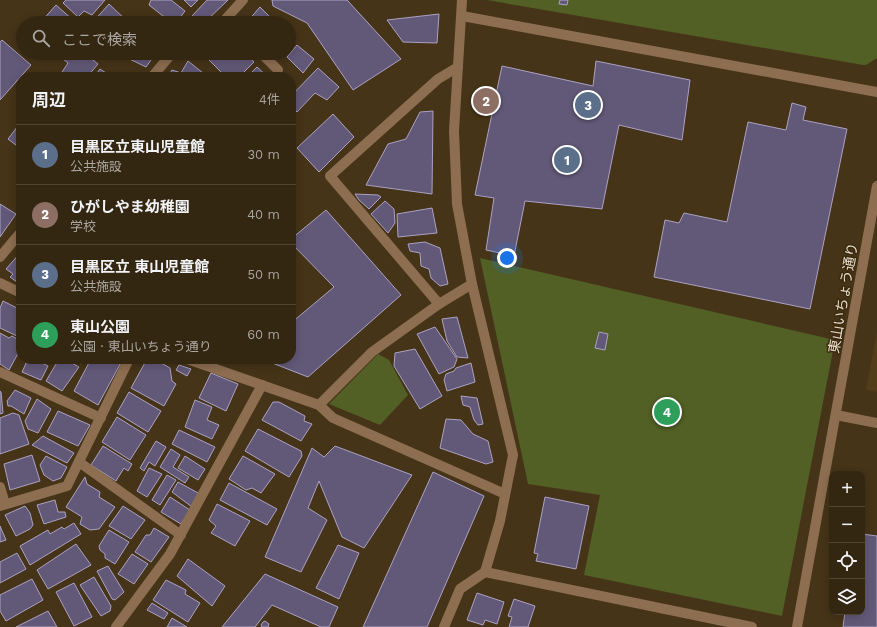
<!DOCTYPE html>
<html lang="ja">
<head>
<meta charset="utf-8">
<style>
  body { margin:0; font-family:"Work Sans","Noto Sans JP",sans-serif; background:#3c2f1b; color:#f1f3f6 }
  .controls { position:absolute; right:12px; bottom:12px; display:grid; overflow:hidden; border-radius:8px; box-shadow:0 2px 10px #0003 }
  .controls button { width:36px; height:36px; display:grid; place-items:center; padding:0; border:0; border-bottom:1px solid #4e4432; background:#342712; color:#f1f3f6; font:20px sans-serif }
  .you { position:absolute; left:507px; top:258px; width:14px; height:14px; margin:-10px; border:3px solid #fff; border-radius:50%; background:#1a73e8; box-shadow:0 0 0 6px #1a73e833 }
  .badge { display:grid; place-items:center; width:26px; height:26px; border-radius:50%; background:#d6ab8b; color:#fff; font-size:13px; font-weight:700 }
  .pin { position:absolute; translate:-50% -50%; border:2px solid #fff; box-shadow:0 1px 4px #0006 }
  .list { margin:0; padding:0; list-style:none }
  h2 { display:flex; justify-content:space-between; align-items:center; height:52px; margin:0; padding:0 16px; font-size:17px }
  h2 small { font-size:13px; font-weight:400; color:#a9a59f }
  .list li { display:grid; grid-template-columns:26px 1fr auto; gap:12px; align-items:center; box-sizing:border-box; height:60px; padding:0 16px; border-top:1px solid #4e4432 }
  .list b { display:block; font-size:15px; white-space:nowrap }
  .list p { margin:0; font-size:13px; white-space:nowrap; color:#a9a59f }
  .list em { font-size:13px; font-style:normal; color:#a9a59f }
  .icon { flex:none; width:22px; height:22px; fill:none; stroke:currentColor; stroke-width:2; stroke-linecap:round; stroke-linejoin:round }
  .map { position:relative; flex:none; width:877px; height:627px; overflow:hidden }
  .search { position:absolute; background:#342712; box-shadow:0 2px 10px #0003; left:16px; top:16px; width:280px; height:44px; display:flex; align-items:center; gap:10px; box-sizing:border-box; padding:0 14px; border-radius:22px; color:#a9a59f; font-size:15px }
  .panel { position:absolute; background:#342712; box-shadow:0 2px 10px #0003; left:16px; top:72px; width:280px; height:292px; border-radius:16px }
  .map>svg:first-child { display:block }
  .built { fill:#523c19 }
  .green { fill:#525f25 }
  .building { fill:#625978; stroke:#aba2c3 }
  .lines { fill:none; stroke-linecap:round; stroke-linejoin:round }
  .minor { stroke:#8d6e50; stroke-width:10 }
  .labels { text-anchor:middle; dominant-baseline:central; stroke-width:3; stroke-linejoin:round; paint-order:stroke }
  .street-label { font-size:14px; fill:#eadfcf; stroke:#3b2a0d }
</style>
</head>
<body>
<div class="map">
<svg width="877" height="627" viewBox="0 0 877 627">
  <rect width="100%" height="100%" fill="#463418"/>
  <polygon class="built" points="877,331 877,392 866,390"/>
  <g class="green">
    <polygon points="487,0 877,0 877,58 866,65 863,65"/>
    <polygon points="480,258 835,340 782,616 584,575 600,495 528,484"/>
    <polygon points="378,354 389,360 408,395 380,425 329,404"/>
  </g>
  <g class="building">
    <polygon points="66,0 105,0 92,15 84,11 78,17 63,3"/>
    <polygon points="151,0 171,0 185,11 176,23 172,23 149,5"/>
    <polygon points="184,0 198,0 191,7"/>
    <polygon points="207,0 228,0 204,23 201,23 192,16"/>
    <polygon points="272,0 347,0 401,59 353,90 307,23 273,6"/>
    <polygon points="560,0 568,0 567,5 559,4"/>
    <polygon points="109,4 129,23 92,23"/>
    <polygon points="56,5 73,20 70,23 40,23"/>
    <polygon points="260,7 271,18 268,23 248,23 247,22"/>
    <polygon points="439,14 437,43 403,42 387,20"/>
    <polygon points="289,34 294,39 289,44"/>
    <polygon points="2,40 31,65 0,100 0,42"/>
    <polygon points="297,45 314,59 303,73 287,57"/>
    <polygon points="58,53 84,53 98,64 87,77 63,77 60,75 68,63 57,54"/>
    <polygon points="117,53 156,53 146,67"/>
    <polygon points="211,53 244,53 254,62 239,77 226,77 206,57"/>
    <polygon points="188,61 208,77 168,77 172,70 181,73"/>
    <polygon points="596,61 690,80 682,140 619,125 602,209 525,201 514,256 486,250 494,198 475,195 502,66 593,86"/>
    <polygon points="257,67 268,77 247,77"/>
    <polygon points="318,68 339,87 327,100 315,93 297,112 291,105 291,96"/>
    <polygon points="100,69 112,77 94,77"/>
    <polygon points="479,88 491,93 487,109 475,104"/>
    <polygon points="792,103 806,107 803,120 847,129 810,309 654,277 665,220 679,223 684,213 727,222 748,122 786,130"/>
    <polygon points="433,111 432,194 366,185 388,144 406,139 420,112"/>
    <polygon points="333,114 354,137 319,172 297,148"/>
    <polygon points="21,122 21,149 8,139"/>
    <polygon points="355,194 378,195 381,197 369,209 359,200"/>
    <polygon points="385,201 394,209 395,223 388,233 371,214"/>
    <polygon points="0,204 16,214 0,237"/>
    <polygon points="432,208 437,233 398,237 397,214"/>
    <polygon points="326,210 401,295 308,377 262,359 291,359 291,323 334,287 291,243 291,239"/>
    <polygon points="425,242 440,248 448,284 440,286 431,278 429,269 421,266 420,253 410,251 408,244"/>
    <polygon points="21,252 21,285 10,277 13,274 6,269"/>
    <polygon points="3,301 21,310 21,338 0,328 0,308"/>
    <polygon points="457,317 468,358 457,357 447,341 442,319"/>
    <polygon points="435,327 457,359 454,367 439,374 417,334"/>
    <polygon points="599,332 608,334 605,350 595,348"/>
    <polygon points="0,333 9,338 12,336 21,341 21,348 9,370 0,364"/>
    <polygon points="415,349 442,396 420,409 394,366 395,353"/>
    <polygon points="28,359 34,359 48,366 41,380 22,372"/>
    <polygon points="59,359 65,359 79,367 62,391 46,381"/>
    <polygon points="72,359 84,359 81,364"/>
    <polygon points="91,359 123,359 98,405 74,391"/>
    <polygon points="147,359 154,359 170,368 172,381 176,384 164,406 131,388"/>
    <polygon points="471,363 475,382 447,391 444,380 446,374 454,371 456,368"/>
    <polygon points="179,365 191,369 187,376 176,370"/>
    <polygon points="211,373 238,384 226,411 199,398"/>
    <polygon points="15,390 31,398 24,414 11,406 8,406 7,401"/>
    <polygon points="0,391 1,392 3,413 0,414"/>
    <polygon points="129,392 161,411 148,432 117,413"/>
    <polygon points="461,396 477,398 483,424 478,425 474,420 470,407 463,405"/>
    <polygon points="37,399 51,409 38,433 28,429 25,421"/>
    <polygon points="195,400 212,407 207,420 219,425 212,439 185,427"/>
    <polygon points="273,402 279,402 305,416 304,421 312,424 301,441 262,420"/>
    <polygon points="58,411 90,425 78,446 47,432"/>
    <polygon points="13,413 19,415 29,444 0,454 0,418"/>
    <polygon points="117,417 146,435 130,460 102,442"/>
    <polygon points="446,419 461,420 473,434 488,441 493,462 486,464 440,448"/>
    <polygon points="258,429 301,451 302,456 289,477 245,451"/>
    <polygon points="179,430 215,447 207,462 172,444"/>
    <polygon points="43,436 74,453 67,463 32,445"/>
    <polygon points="156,441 166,447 155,466 149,462 144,471 140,468"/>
    <polygon points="103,446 132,464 128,471 124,468 116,481 91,465"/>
    <polygon points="335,446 412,475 364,548 342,537 319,481 308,508 327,520 301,572 265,557 312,448 324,457"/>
    <polygon points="171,449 180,455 173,467 189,477 185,483 160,467"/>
    <polygon points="32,455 40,481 10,490 4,464"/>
    <polygon points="46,456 67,467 61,478 53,481 44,475 40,465"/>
    <polygon points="185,456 205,469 198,480 178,468"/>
    <polygon points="243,456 275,474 261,493 252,488 246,490 229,479"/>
    <polygon points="149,468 162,474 147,497 137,491"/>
    <polygon points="433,472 484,496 427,627 363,627"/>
    <polygon points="167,475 176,480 160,505 152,500"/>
    <polygon points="85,477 87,484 100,492 99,497 115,507 99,529 90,530 80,524 82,517 66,507"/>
    <polygon points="178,482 200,494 192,507 172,492"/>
    <polygon points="229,483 277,509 267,525 220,500"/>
    <polygon points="170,497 190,510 181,524 161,512"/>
    <polygon points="545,497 589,506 576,569 536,561 538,554 534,553"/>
    <polygon points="55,500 58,512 65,512 66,517 44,524 37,505"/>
    <polygon points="217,504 250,521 235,546 211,533 216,526 209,520"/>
    <polygon points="25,506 30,513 33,525 30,529 16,536 5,515"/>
    <polygon points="123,506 145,520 131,539 109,526"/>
    <polygon points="74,523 81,534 30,565 20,546 48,530 50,534 62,527 64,529"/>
    <polygon points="0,526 6,540 0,542"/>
    <polygon points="154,528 169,537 151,562 135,552 146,535 150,535"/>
    <polygon points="109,530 129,542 115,564 105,558 105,554 100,550 99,546"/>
    <polygon points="862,534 877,536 877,627 843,627 845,612 862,612"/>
    <polygon points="76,544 91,565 48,589 37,570"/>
    <polygon points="338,545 359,553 339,599 316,588"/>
    <polygon points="17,553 26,569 0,583 0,562"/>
    <polygon points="132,554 148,564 134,584 118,574"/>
    <polygon points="188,559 225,586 212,606 177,576"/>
    <polygon points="108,566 124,592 115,600 112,599 97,571"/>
    <polygon points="265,574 338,607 329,627 321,627 272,605 255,627 222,627"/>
    <polygon points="94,577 111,606 110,611 101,616 80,585"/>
    <polygon points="32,579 43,600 6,621 0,611 0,595"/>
    <polygon points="166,580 186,590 185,594 200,603 188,622 153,600"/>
    <polygon points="74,583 92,617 74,626 56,592"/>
    <polygon points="477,593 504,602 497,624 485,620 483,625 467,620"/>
    <polygon points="514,599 535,606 528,627 509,627 512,617 508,616"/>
    <polygon points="152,603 168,613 164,619 147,610"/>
    <polygon points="48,611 57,627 16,627"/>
    <polygon points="172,618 187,627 167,627"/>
    <polygon points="265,621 269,624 268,627 262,627 261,625 263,622"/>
  </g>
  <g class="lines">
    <g class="minor">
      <polyline points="462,16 877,92"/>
      <polyline points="222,23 243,0"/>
      <polyline points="261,53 278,70"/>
      <polyline points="152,77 172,53"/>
      <polyline points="0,257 21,232"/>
      <polyline points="0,283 21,293"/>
      <polyline points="439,304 330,176 438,79 458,67"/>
      <polyline points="187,359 319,405 333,418 505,494"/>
      <polyline points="0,372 101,418"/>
      <polyline points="319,405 372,352 439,304 472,284"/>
      <polyline points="836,415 877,423"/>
      <polyline points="79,462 181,535"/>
      <polyline points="0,487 5,504"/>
      <polyline points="0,506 67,486 129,359"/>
      <polyline points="485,572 752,627"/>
      <polyline points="116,627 170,554 262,385"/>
      <polyline points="444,627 460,589 485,572 500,521 513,455 472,284 457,204 454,131 462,0"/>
      <polyline points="797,627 877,186"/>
    </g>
  </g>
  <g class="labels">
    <g class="street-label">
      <text transform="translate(843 298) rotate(-80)">東山いちょう通り</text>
    </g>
  </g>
</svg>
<div class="controls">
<button>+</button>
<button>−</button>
<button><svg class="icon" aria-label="locate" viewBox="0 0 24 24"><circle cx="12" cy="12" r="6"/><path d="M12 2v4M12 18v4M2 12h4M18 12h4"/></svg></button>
<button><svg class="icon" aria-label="layers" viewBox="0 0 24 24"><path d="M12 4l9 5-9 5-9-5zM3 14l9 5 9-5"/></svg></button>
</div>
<div class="you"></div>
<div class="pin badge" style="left:567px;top:160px;background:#5c6f8a">1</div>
<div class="pin badge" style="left:486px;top:101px;background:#8d6e63">2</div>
<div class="pin badge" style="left:588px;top:105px;background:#5c6f8a">3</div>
<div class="pin badge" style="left:667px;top:412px;background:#2e9e5b">4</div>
<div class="search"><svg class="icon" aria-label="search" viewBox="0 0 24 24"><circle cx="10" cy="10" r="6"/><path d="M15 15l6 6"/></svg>ここで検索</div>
<section class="panel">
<h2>周辺<small>4件</small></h2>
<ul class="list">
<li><span class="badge" style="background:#5c6f8a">1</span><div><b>目黒区立東山児童館</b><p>公共施設</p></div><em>30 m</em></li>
<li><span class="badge" style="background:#8d6e63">2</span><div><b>ひがしやま幼稚園</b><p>学校</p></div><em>40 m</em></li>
<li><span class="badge" style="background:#5c6f8a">3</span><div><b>目黒区立 東山児童館</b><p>公共施設</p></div><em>50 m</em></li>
<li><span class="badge" style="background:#2e9e5b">4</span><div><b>東山公園</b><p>公園 · 東山いちょう通り</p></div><em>60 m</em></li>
</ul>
</section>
</div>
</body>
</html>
